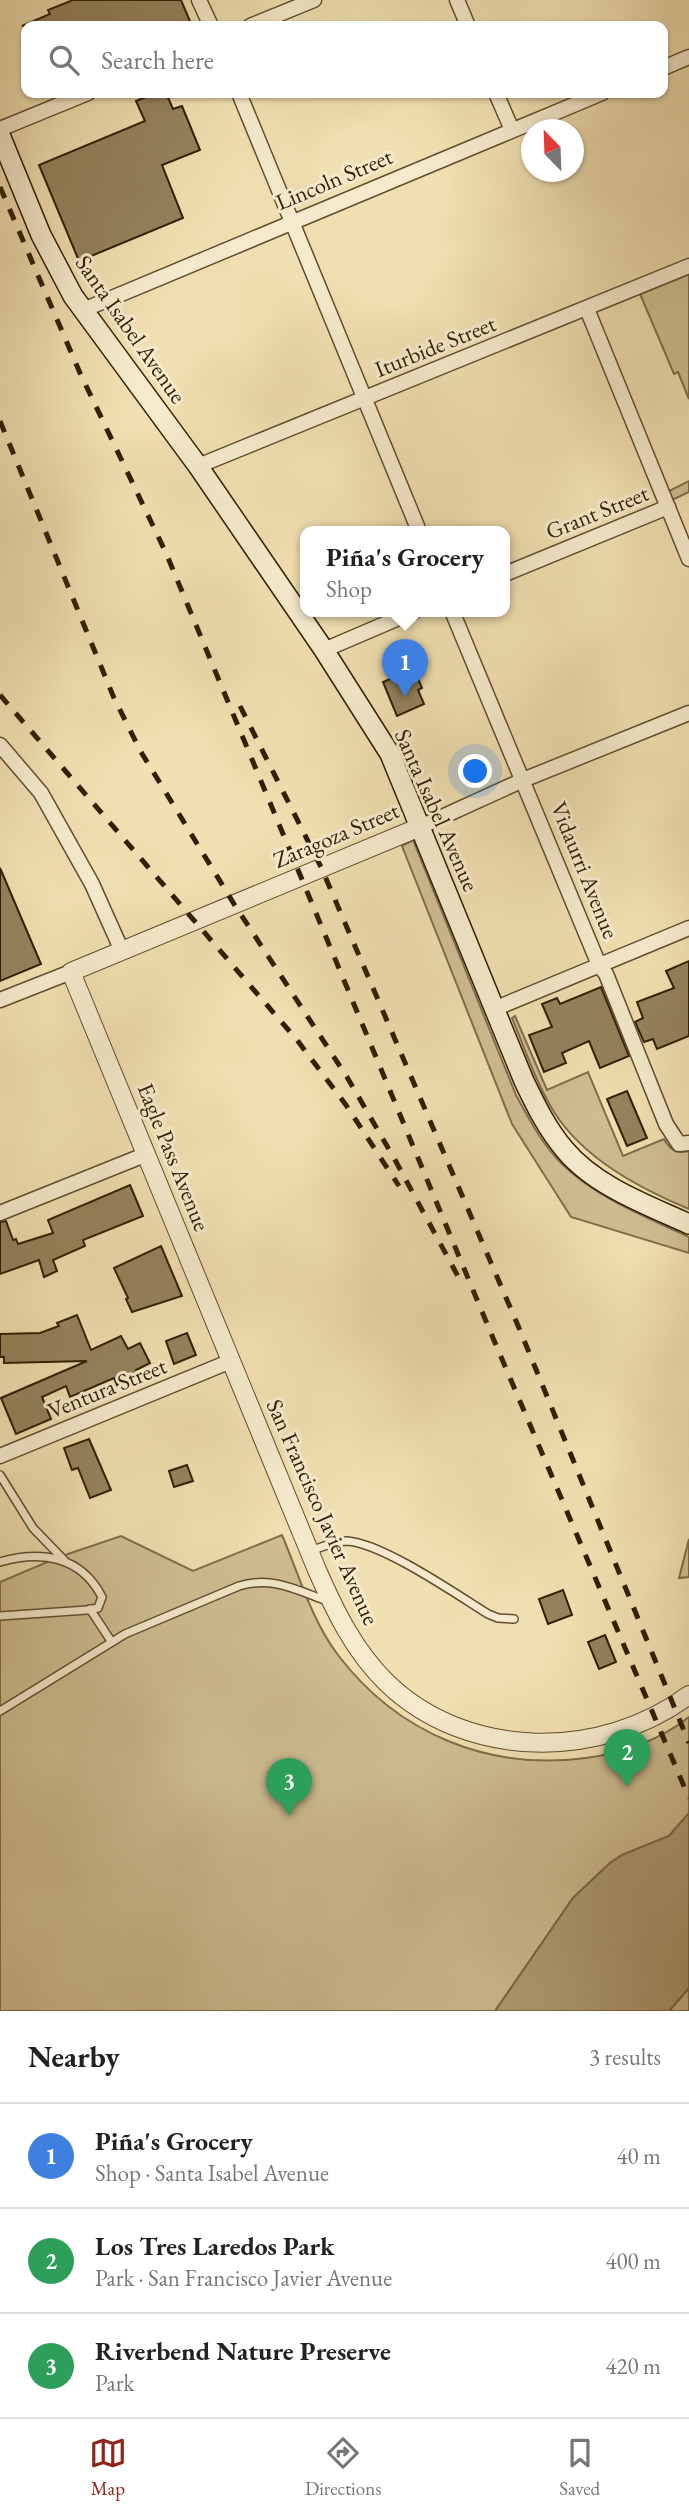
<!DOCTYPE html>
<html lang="en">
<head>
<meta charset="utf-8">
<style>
  body { margin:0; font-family:"EB Garamond",serif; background:#f2f2f2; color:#222 }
  .compass { position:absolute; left:521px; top:119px; width:63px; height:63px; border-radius:50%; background:#fff; box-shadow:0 2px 5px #0004; rotate:337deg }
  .you { position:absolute; left:476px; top:772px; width:24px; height:24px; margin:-18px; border:5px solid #fff; border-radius:50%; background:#1a73e8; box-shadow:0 0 0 10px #1a73e833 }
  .badge { display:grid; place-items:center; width:46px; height:46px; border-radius:50%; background:#8f2418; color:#fff; font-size:23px; font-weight:700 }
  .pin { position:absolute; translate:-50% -58px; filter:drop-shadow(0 2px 4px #0008) }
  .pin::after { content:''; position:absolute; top:37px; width:24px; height:21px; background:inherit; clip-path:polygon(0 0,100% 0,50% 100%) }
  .popup { position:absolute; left:300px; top:526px; width:210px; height:91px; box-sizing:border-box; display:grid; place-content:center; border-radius:14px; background:#fff; filter:drop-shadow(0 2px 5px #0005); font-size:23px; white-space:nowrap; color:#767676 }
  .popup b { font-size:26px; color:#222 }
  .popup::after { content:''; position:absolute; left:50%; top:100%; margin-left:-14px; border:14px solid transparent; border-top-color:#fff }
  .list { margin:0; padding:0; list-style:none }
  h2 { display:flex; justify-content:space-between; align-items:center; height:91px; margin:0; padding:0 28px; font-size:30px }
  h2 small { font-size:23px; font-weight:400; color:#767676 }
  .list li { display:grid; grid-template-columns:46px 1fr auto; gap:21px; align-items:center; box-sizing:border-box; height:105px; padding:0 28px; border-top:2px solid #e0e0e0 }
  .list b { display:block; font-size:26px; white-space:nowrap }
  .list p { margin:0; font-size:23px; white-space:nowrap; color:#767676 }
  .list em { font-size:23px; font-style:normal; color:#767676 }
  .icon { flex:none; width:38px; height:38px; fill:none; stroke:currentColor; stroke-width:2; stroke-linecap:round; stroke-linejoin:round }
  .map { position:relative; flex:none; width:689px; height:2011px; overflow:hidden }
  .search { position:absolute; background:#fff; box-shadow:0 2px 5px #0004; left:21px; right:21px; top:21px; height:77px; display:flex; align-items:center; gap:18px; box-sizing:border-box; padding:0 24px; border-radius:14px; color:#767676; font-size:26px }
  .sheet { height:406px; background:#fff }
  nav { display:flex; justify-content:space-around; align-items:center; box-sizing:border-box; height:98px; border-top:2px solid #e0e0e0; background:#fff; font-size:19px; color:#767676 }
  nav a { display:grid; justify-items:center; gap:4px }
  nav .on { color:#8f2418 }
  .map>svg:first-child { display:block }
  .green { fill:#cfbe92; stroke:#806e4a; stroke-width:2 }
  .water { fill:#af9d75; stroke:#7c6a47; stroke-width:2 }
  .building { fill:#94825c; stroke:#301e02; stroke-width:2 }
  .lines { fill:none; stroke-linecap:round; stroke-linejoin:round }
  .service-casing { stroke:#604e2e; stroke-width:10 }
  .minor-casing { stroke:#604e2e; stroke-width:17 }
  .tertiary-casing { stroke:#604e2e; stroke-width:20 }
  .secondary-casing { stroke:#301e02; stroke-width:22 }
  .service { stroke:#f5eacc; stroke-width:7 }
  .minor { stroke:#f5eacc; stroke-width:14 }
  .tertiary { stroke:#f5eacc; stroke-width:18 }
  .secondary { stroke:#f5eacc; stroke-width:19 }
  .rail { stroke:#301e02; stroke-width:5; stroke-dasharray:12 12; stroke-linecap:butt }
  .labels { text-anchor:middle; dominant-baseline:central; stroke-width:6; stroke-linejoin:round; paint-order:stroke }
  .street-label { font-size:23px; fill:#301e02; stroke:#f5eacc }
</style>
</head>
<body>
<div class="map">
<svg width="689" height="2011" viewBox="0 0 689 2011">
  <rect width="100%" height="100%" fill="#f0dfb0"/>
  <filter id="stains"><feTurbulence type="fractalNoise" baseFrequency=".00286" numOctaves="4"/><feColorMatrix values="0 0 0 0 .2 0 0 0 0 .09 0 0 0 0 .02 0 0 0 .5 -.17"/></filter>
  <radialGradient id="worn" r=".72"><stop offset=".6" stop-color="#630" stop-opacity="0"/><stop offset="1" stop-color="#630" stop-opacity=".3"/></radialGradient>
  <g class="green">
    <polygon points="689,274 689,399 678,372 674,374 640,294"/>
    <polygon points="689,481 689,492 672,500 669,491"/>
    <path d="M 413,840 L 516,1095 C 529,1119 542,1144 561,1163 C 595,1197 646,1217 689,1237 L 689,1253 L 571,1217 L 512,1124 L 402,846 Z"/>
    <path d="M 515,1016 L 547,1090 L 588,1072 L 623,1156 L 664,1139 C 670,1150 677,1154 689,1151 L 689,1209 C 639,1188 584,1159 554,1112 C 536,1083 525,1049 512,1018 Z"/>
    <path d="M 282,1535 C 299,1575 312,1621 338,1655 C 398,1734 489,1771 586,1758 C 622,1753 660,1740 689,1717 L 689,1813 L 669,1836 L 622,1855 L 610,1863 L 573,1898 L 495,2011 L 0,2011 L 0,1582 L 59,1557 L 121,1536 L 193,1571 Z"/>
    <polygon points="689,1539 689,1577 679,1578"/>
    <polygon points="689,1988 689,2011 669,2011"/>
  </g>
  <polygon class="water" points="689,1813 689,1988 669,2011 495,2011 573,1898 610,1863 622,1855 669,1836"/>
  <g class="building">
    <polygon points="73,0 181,0 192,26 22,26 50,14 48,10"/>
    <polygon points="156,93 166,93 173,109 182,106 200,150 162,165 183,218 79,261 39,165 145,121 136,101"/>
    <polygon points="414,669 422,688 418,690 424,704 397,716 383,682"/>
    <polygon points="0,868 41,964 0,981"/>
    <polygon points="689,961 689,1036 657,1049 653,1039 644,1042 635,1022 643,1018 637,1002 674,988 666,971"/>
    <polygon points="601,987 629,1056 600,1068 589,1041 562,1053 566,1063 544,1072 529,1035 552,1027 542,1004 557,998 560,1004"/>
    <polygon points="627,1091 647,1138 627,1146 607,1099"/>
    <polygon points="130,1185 143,1216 83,1240 85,1246 53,1260 57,1271 44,1277 39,1260 0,1274 0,1222 6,1221 13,1240 16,1239 18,1244 53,1233 48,1220"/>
    <polygon points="161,1246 182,1296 132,1312 126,1299 128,1298 114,1268"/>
    <polygon points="77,1315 91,1350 121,1336 128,1349 140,1343 150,1363 136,1370 138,1374 117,1385 114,1378 70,1397 66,1386 42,1397 51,1419 16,1434 1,1398 87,1361 4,1363 4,1357 0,1357 0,1334 40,1333 59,1326 57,1323"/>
    <polygon points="187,1333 196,1355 174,1364 166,1341"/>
    <polygon points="89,1439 111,1490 90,1498 78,1468 72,1470 64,1448"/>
    <polygon points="187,1465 193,1481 174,1487 169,1471"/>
    <polygon points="563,1590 572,1615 548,1624 539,1599"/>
    <polygon points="605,1635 616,1662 599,1669 588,1642"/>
  </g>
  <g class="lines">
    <g class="service-casing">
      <g id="service">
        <polyline points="0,1475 33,1528 64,1560"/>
        <path d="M 310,1551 C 322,1547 335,1541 347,1541 C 382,1543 456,1594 488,1614 L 498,1618 L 514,1619"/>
        <path d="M 0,1562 C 41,1550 81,1556 102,1597 L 98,1608 L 87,1610 L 0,1616"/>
        <polyline points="90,1609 111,1641"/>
        <path d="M 0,1711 L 125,1634 L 239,1586 C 272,1576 297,1590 327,1601"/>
      </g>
    </g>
    <g class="minor-casing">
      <g id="minor">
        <polyline points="199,0 211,26"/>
        <polyline points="457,0 468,26"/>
        <polyline points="250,26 314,0"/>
        <polyline points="663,68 689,57"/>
        <polyline points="239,93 419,531"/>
        <polyline points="496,93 512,130"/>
        <polyline points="0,129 88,93"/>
        <polyline points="587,309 689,559"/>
        <polyline points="83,310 602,93"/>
        <polyline points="198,466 689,266"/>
        <polyline points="505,574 668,507"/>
        <polyline points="452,611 599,965 606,974 666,1124 679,1144 689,1143"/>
        <polyline points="324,650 415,611"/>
        <polyline points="0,745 41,793 92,884 122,951"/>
        <polyline points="420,827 523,780 689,713"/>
        <polyline points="0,1000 71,972"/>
        <polyline points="494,1009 689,928"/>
        <polyline points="0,1213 147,1154"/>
        <polyline points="0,1456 231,1361"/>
      </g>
    </g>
    <g class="tertiary-casing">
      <path id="tertiary" d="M 420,827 L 71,972 L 317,1570 C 335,1611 354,1651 387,1683 C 468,1761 602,1760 689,1695"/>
    </g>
    <g class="secondary-casing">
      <path id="secondary" d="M 0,135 L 41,235 L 73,296 L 198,466 L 324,650 L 390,754 L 524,1081 C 536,1106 547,1129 565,1150 C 595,1186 647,1205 689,1224"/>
    </g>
    <use href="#service" class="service"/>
    <use href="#minor" class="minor"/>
    <use href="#tertiary" class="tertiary"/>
    <use href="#secondary" class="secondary"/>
    <g class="rail">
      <polyline points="0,187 80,373 166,553 493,1338 689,1798"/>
      <polyline points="0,421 114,698 141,752 234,904 347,1077 394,1158 460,1280"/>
      <polyline points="0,695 297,1040 346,1105 399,1186"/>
      <polyline points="240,706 321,867 519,1328 689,1743"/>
    </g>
  </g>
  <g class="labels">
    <g class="street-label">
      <text transform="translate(334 179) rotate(-23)">Lincoln Street</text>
      <text transform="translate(131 329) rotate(55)">Santa Isabel Avenue</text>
      <text transform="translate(435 346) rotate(-22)">Iturbide Street</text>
      <text transform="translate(597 512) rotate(-22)">Grant Street</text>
      <text transform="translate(437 810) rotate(66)">Santa Isabel Avenue</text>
      <text transform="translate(336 835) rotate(-23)">Zaragoza Street</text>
      <text transform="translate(585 870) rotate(68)">Vidaurri Avenue</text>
      <text transform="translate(174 1157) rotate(68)">Eagle Pass Avenue</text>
      <text transform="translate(107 1388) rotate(-22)">Ventura Street</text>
      <text transform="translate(323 1512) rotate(66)">San Francisco Javier Avenue</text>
    </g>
  </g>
  <rect width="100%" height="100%" filter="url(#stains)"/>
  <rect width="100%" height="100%" fill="url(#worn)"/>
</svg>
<svg class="compass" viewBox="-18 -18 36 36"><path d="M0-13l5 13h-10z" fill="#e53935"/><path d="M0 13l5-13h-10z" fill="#767676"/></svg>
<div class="you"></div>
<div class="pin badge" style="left:405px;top:697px;background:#3f7fe0">1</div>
<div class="popup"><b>Piña's Grocery</b>Shop</div>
<div class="pin badge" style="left:627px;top:1787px;background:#2e9e5b">2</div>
<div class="pin badge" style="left:289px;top:1816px;background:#2e9e5b">3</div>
<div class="search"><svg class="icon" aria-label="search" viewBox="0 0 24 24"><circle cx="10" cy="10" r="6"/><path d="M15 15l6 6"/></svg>Search here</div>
</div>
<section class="sheet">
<h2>Nearby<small>3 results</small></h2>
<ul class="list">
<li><span class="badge" style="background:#3f7fe0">1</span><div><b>Piña's Grocery</b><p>Shop · Santa Isabel Avenue</p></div><em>40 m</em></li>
<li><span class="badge" style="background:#2e9e5b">2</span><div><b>Los Tres Laredos Park</b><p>Park · San Francisco Javier Avenue</p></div><em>400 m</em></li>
<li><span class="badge" style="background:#2e9e5b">3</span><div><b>Riverbend Nature Preserve</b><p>Park</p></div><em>420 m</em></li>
</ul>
</section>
<nav>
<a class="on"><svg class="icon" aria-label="map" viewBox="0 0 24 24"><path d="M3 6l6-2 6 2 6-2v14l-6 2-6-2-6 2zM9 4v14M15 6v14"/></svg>Map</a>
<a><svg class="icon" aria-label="directions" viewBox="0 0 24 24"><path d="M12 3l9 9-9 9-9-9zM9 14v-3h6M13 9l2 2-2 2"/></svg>Directions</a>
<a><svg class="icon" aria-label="saved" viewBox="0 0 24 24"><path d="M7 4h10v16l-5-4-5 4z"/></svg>Saved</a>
</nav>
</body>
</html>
